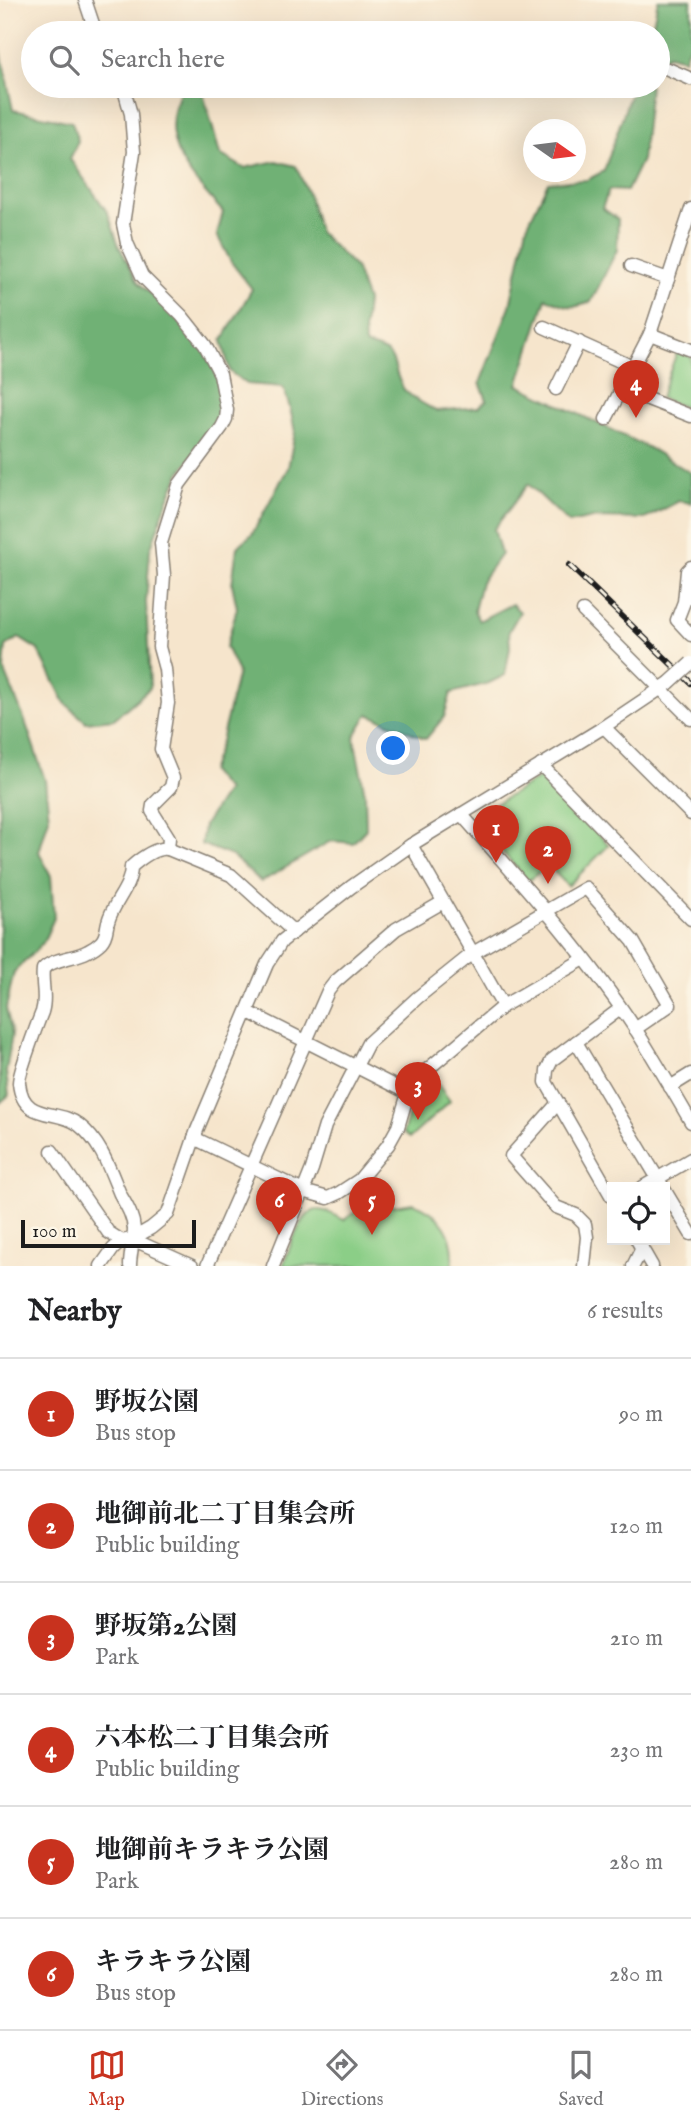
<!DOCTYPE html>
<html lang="en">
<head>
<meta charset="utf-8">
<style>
  body { margin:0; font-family:"IM FELL English","Noto Serif JP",serif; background:#f2f2f2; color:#202124 }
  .controls { position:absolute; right:21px; bottom:21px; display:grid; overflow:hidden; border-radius:0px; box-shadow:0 7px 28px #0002 }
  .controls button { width:63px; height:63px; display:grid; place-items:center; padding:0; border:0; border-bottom:2px solid #e0e0e0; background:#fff; color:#202124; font:35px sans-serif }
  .compass { position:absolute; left:523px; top:119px; width:63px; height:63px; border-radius:50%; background:#fff; box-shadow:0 7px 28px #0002; rotate:104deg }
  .scale { position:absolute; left:21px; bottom:18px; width:175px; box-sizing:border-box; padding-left:7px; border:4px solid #1c1c1c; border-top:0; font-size:19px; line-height:24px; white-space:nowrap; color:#1c1c1c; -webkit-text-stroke:5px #fcf5e5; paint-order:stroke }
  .you { position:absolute; left:394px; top:749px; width:24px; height:24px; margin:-18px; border:5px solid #fff; border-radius:50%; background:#1a73e8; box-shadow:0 0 0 10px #1a73e833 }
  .badge { display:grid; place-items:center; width:46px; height:46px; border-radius:50%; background:#c8321e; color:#fff; font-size:23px; font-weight:700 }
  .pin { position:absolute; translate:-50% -58px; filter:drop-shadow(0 2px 4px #0008) }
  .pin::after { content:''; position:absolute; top:37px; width:24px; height:21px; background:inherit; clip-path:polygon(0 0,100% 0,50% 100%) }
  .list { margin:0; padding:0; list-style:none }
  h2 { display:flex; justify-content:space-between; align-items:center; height:91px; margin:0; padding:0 28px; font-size:30px }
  h2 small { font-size:23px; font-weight:400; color:#757577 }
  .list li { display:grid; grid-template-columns:46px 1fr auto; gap:21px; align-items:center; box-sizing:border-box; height:112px; padding:0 28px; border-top:2px solid #e0e0e0 }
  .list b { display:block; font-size:26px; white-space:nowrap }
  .list p { margin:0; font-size:23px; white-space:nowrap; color:#757577 }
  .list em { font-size:23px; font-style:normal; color:#757577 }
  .icon { flex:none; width:38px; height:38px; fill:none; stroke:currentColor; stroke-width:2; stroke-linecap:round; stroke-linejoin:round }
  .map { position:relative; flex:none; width:691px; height:1266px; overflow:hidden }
  .search { position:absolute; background:#fff; box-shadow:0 7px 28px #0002; left:21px; right:21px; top:21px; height:77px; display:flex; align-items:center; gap:18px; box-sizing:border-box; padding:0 24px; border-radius:38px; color:#757577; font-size:26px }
  .sheet { height:763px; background:#fff }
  nav { display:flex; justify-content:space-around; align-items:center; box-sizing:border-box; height:98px; border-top:2px solid #e0e0e0; background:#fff; font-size:19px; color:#757577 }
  nav a { display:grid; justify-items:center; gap:4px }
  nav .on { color:#c8321e }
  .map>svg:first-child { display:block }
  .green { fill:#8bce87; stroke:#547552; stroke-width:2 }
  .forest { fill:#70b174; stroke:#466648; stroke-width:2 }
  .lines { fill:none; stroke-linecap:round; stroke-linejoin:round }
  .street-casing { stroke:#898074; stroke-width:15 }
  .street { stroke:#fff; stroke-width:12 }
  .rail-casing { stroke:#1c1c1c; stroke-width:6 }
  .rail { stroke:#fcf5e5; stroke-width:3.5; stroke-dasharray:10; stroke-linecap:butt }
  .street-bridge-casing { stroke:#898074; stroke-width:15; stroke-linecap:butt }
  .street-bridge { stroke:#fff; stroke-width:12 }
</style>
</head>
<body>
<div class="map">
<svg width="691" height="1266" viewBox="0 0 691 1266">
  <rect width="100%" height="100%" fill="#fcf5e5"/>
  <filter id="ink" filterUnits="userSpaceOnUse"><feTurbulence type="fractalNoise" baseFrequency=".0143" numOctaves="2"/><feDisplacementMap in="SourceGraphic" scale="14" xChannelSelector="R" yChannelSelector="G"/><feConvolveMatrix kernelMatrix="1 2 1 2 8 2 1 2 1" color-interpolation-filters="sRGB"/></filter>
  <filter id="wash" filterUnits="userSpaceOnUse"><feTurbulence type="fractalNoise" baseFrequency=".00686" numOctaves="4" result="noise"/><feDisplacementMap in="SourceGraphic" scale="28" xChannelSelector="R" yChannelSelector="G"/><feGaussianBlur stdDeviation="1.57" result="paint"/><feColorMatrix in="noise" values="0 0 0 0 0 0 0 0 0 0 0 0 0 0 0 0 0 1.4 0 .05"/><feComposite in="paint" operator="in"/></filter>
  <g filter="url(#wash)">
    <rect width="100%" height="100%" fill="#f6e5cc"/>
    <g class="green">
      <polygon points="677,352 691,357 691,410 660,398"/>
      <polygon points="542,776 609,845 568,886 548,865 528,881 473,818"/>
      <polygon points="433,1078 450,1101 410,1138 403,1133 417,1091"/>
      <path d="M 413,1203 C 440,1212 457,1236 452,1266 L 283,1266 C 288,1252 301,1210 318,1210 C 326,1209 337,1217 344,1220 L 367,1204 L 393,1206 Z"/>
    </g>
    <g class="forest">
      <polygon points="658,0 691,0 691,40 684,59 668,55 658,62 658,33 651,33"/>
      <polygon points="0,47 13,110 72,122 78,141 70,159 108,213 119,246 138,282 196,335 216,373 222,396 216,425 180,473 168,499 150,550 146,602 150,688 114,719 86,722 65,703 38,650 19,638 6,646 4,669 25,721 45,780 49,818 39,852 51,876 54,918 43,943 14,972 6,1008 12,1034 6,1072 9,1095 0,1103"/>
      <path d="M 184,86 L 201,86 L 220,154 L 244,168 L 276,161 L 296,166 L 309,196 L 319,232 L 355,267 L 367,301 L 364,328 L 365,345 C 403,354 388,361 403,388 C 409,397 426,405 436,411 L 478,407 L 487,400 L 480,383 L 510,306 L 527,226 L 548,182 L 587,180 L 604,171 L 633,86 L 650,86 L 642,160 L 627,191 L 609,190 L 602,208 L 618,219 L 617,250 L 591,302 C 571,310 565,306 546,298 L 518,385 L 649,448 L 691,473 L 691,503 L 679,501 L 645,519 L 593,518 L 569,523 L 528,484 L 494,529 L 501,554 L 481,582 L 474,611 L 479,621 L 512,604 L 520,612 L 509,631 L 510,648 L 505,675 L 489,683 L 451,693 L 444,717 L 426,739 L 368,714 L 354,737 L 365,794 L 366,829 L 353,843 L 331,841 L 261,882 L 232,856 L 201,844 L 204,825 L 227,790 L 210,772 L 221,741 L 238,672 L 226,647 L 237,608 L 232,584 L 237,547 L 252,534 L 288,468 L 295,432 L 290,408 L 283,387 L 247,384 L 230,372 L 222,341 L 252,289 L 231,262 L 217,235 L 223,212 C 188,173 153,140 184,86 Z"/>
    </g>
  </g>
  <g filter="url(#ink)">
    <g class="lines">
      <g class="street-casing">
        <g id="street">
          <polyline points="85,0 96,33"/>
          <polyline points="668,69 691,79"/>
          <path d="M 123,86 L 131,114 L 134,152 L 123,224 L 127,243 L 142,276 L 182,316 L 205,345 L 220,374 L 227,410 L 226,419 L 222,427 L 179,485 L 161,543 L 164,575 L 159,647 L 165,669 L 168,703 L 161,749 L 173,778 L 171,787 L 153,805 L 152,811 L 169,838 L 168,849 C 155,847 140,859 131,867 C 131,888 113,902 108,922 C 106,929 107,936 101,942 C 98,945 92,949 88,951 C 74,959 53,958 43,969 C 41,984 47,997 42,1012 C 38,1022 18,1075 19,1083 C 23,1123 58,1108 79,1125 C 101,1142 110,1170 120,1194 C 126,1205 133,1215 134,1229 C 134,1241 130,1253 130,1266"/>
          <polyline points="631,266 668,279"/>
          <polyline points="544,327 633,367"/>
          <polyline points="650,334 691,350"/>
          <polyline points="556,389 579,342"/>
          <polyline points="622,389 691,416"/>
          <polyline points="606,419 650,334 691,209"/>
          <polyline points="691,567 687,571 684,602 677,620 691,635"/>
          <polyline points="583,611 691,719"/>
          <polyline points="604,727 691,814"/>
          <polyline points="541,765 691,919"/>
          <path d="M 461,814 C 522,883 585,952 636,1030 C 655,1060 673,1091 691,1122"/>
          <polyline points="411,845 503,1006"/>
          <polyline points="168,849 231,875 294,932"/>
          <polyline points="248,1012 408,1093"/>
          <polyline points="576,1042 691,1234"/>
          <polyline points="670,1087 691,1074"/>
          <polyline points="558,1103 511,1156 556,1207 576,1215 585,1224 587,1237 584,1266"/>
          <polyline points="194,1138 303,1191 328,1198 339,1193 359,1180 388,1145 398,1127 408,1093 422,1074 503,1006 584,959"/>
          <polyline points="52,1151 108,1232 122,1241"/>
          <polyline points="643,1187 691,1159"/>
          <polyline points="612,1197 546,1082 547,1070 552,1060 620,1009"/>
          <polyline points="132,1239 192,1266"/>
          <polyline points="637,1240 652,1266"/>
          <polyline points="101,1266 113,1249 122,1241 132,1239 151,1228 168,1214 197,1130 267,964 282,941 351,887 411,845 599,730 669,683"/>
          <polyline points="207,1266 328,991 335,982 396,929 443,902"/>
          <polyline points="273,1266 312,1169 325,1126 368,1043 417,998 473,953 586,888 633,941 670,1005 635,1029"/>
          <polyline points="633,1266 642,1248"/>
        </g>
      </g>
      <use href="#street" class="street"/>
      <g class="rail-casing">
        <polyline id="rail" points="569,565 691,683"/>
      </g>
      <use href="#rail" class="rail"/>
      <g class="street-bridge-casing">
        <polyline id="street-bridge" points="669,683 691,663"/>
      </g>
      <use href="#street-bridge" class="street-bridge"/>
    </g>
  </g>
</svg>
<div class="controls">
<button><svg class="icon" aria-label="locate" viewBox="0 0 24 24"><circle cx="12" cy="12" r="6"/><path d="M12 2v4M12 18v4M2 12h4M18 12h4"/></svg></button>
</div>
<svg class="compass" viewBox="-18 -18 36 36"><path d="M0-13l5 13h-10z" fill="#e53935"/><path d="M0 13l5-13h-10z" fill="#757577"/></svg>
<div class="scale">100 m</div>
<div class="you"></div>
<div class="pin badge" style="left:496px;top:863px">1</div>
<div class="pin badge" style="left:548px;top:884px">2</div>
<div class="pin badge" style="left:418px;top:1120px">3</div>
<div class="pin badge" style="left:636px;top:418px">4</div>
<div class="pin badge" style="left:372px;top:1235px">5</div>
<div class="pin badge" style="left:279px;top:1235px">6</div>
<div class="search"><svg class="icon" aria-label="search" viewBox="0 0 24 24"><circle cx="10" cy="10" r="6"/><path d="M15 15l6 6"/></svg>Search here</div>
</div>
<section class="sheet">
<h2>Nearby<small>6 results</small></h2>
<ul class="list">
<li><span class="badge">1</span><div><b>野坂公園</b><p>Bus stop</p></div><em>90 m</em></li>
<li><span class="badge">2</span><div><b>地御前北二丁目集会所</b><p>Public building</p></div><em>120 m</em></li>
<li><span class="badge">3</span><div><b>野坂第2公園</b><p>Park</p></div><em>210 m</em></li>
<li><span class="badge">4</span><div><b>六本松二丁目集会所</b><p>Public building</p></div><em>230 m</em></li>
<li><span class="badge">5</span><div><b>地御前キラキラ公園</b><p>Park</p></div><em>280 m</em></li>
<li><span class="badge">6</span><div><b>キラキラ公園</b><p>Bus stop</p></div><em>280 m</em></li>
</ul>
</section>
<nav>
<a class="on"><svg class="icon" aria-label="map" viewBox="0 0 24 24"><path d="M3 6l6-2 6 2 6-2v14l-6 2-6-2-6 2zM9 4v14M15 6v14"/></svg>Map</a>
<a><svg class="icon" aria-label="directions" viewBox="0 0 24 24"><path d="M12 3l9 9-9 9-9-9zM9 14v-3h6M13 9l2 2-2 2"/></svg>Directions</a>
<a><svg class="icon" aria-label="saved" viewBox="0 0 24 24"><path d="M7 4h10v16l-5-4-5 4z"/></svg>Saved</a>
</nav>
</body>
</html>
